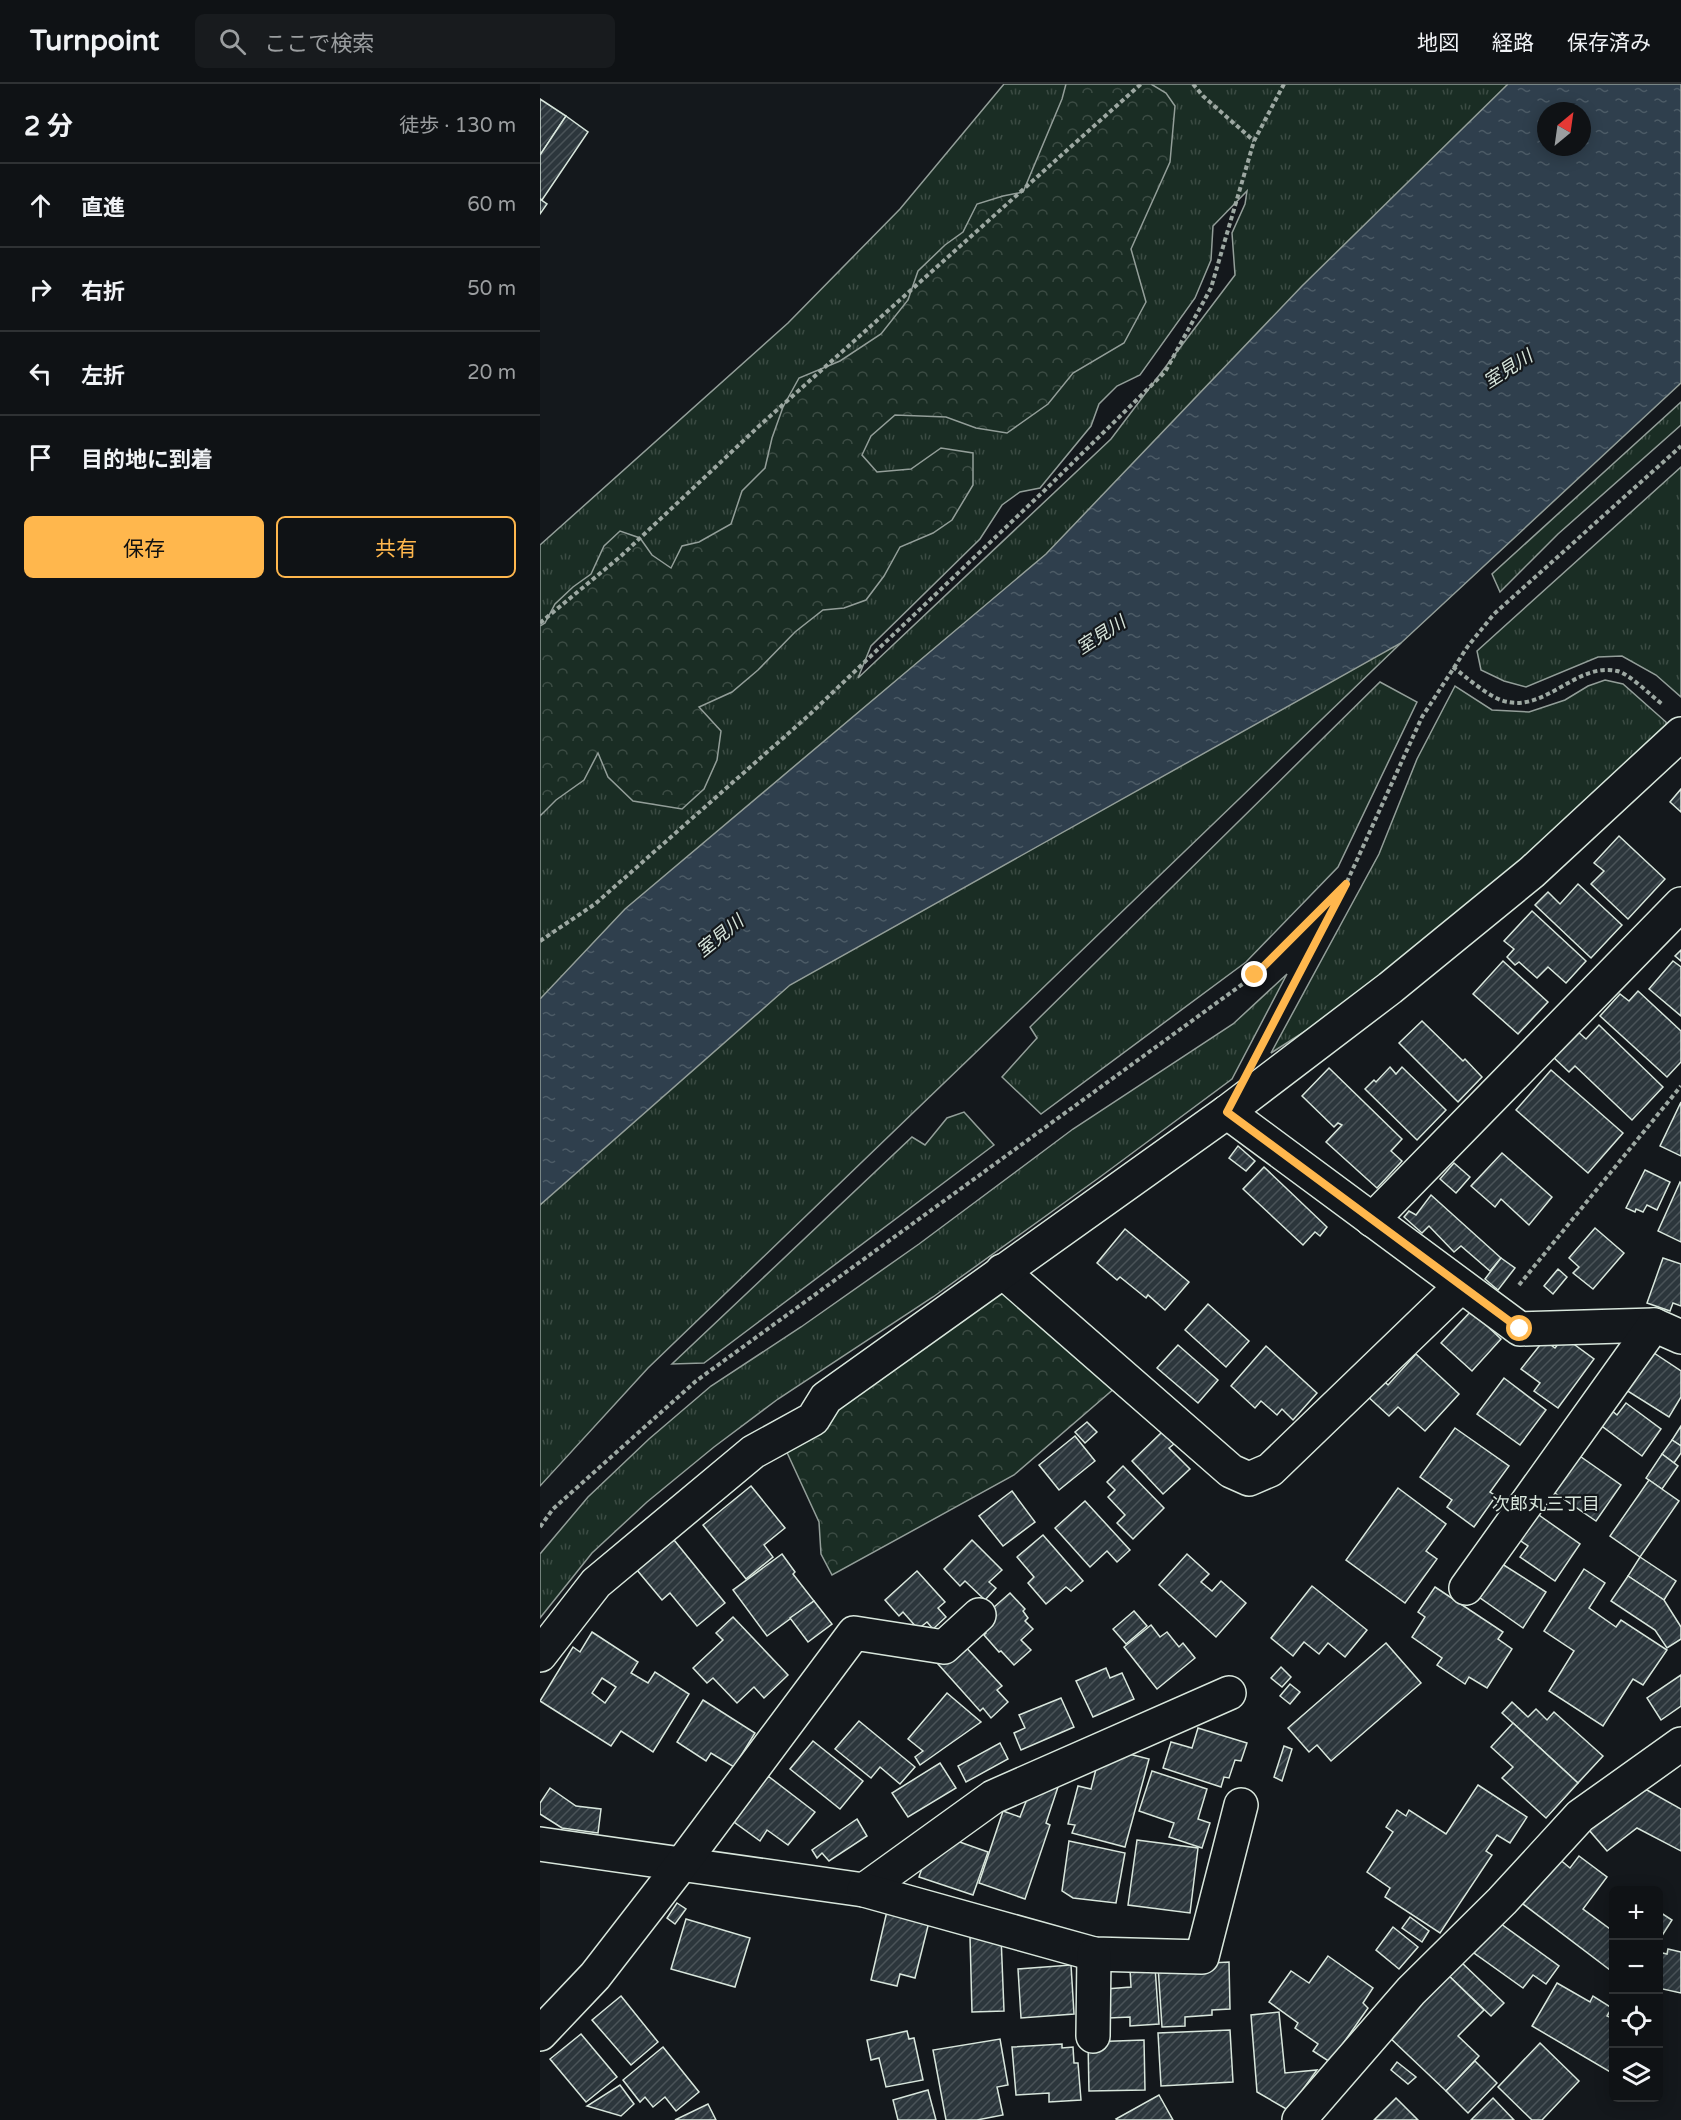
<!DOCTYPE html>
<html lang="ja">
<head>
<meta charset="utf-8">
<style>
  body { margin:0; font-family:"Varela Round","Noto Sans JP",sans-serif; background:#181b1e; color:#f1f3f6 }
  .controls { position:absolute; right:18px; bottom:18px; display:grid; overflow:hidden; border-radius:9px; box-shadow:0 3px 15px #0003 }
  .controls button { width:54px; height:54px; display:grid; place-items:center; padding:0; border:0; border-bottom:2px solid #2f3234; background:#0f1215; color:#f1f3f6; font:30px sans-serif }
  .compass { position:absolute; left:997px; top:18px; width:54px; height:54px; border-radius:50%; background:#0f1215; box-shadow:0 3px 15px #0003; rotate:29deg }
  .stop { position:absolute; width:18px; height:18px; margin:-14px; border:4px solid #ffb74d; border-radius:50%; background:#fff }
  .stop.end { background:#ffb74d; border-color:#fff; box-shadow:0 2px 6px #0008 }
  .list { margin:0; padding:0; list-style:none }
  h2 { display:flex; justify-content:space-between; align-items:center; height:78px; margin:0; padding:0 24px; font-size:26px }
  h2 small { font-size:20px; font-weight:400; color:#9b9ea0 }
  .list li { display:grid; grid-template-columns:39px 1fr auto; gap:18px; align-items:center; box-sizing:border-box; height:84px; padding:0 24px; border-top:2px solid #2f3234 }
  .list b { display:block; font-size:22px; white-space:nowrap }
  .list em { font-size:20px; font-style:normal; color:#9b9ea0 }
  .actions { display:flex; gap:12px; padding:18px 24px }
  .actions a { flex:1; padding:14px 0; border:2px solid #ffb74d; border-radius:9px; text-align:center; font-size:21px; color:#ffb74d }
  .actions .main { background:#ffb74d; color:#111 }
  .icon { flex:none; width:33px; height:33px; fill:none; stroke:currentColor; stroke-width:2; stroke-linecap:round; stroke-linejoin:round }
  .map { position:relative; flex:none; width:1141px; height:2036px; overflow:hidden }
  header { display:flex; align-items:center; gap:36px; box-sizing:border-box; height:84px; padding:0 30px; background:#0f1215; border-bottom:2px solid #2f3234 }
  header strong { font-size:28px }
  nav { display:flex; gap:33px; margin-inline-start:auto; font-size:21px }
  .search { width:420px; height:54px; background:#181b1e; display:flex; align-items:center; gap:15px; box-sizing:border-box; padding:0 21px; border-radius:9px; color:#9b9ea0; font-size:22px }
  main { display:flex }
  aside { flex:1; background:#0f1215 }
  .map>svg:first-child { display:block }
  .grass { fill:url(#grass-tufts); stroke:#939e99; stroke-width:1.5; fill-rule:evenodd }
  .forest { fill:url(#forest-crowns); stroke:#939e99; stroke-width:1.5 }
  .water { fill:url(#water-ripples); stroke:#939e99; stroke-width:1.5; fill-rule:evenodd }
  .building { fill:url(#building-hatch); stroke:#d8e6dc; stroke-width:1.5; fill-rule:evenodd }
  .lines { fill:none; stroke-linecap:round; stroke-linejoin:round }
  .minor-casing { stroke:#d8e6dc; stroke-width:36 }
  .path { stroke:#9da8a2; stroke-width:4; stroke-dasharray:4.5 3; stroke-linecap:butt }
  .minor { stroke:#14181c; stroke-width:33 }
  .route { stroke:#ffb74d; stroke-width:8 }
  .labels { text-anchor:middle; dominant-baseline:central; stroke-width:4.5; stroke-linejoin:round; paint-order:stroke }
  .water-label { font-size:18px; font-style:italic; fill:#d8e6dc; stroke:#14181c }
  .neighbourhood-label { font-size:18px; fill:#d8e6dc; stroke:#14181c }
</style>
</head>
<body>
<header>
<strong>Turnpoint</strong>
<div class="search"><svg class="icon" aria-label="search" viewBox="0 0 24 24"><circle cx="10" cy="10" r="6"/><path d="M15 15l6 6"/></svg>ここで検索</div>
<nav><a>地図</a><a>経路</a><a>保存済み</a></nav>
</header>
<main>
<aside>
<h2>2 分<small>徒歩 · 130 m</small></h2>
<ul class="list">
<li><svg class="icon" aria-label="ahead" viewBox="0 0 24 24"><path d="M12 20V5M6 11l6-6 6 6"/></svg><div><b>直進</b></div><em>60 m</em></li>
<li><svg class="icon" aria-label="right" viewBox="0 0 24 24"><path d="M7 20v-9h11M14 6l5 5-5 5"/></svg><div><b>右折</b></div><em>50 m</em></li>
<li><svg class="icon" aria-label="left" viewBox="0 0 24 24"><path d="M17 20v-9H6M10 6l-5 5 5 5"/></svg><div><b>左折</b></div><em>20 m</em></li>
<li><svg class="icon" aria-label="arrive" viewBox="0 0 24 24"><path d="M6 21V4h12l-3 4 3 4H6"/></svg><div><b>目的地に到着</b></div></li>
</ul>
<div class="actions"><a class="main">保存</a><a>共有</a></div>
</aside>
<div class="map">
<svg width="1141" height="2036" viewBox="0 0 1141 2036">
  <defs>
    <pattern id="grass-tufts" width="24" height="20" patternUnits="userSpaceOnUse" patternTransform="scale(1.5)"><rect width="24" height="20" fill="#1a2d24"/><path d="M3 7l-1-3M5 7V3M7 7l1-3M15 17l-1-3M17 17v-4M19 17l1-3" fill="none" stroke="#3b4b43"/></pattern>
    <pattern id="forest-crowns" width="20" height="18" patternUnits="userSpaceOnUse" patternTransform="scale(1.5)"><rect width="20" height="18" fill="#1a2d24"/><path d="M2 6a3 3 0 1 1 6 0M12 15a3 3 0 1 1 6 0" fill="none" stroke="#3b4b43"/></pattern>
    <pattern id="water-ripples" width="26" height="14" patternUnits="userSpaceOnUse" patternTransform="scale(1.5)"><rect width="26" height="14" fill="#2f3f4d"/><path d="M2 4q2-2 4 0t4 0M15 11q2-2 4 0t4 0" fill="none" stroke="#4c5b66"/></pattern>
    <pattern id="building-hatch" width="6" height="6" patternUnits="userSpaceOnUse" patternTransform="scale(1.5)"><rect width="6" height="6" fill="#2c363c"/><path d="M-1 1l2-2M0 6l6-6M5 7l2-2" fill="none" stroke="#4a5358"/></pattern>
  </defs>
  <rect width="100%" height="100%" fill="#14181c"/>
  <g class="grass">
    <path d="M 464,0 L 999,0 L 522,486 L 0,941 L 0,461 L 248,239 L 360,125 ZM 707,107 L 705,120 L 692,149 L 695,191 L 571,355 L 318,594 L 331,562 L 440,455 L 462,421 L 480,408 L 500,404 L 551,342 L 559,320 L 577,302 L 600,291 L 655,214 L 671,176 L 673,142 Z"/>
    <polygon points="1141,318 1141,341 1018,450 960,508 952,490"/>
    <polygon points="1141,383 1141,613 1116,591 1082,572 1058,573 986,603 964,597 941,586 937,567"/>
    <polygon points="861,559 108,1284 0,1402 0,1100 238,885 629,664"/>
    <polygon points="1065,596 1083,600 1126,638 1127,646 853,891 731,969 839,770 877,675 915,602 952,626 989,628 1025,616 1048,602"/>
    <polygon points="840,598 877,618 798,783 706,878 501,1030 462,993 497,954 490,943"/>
    <polygon points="747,890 692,995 560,1093 393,1213 238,1315 174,1363 107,1418 52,1469 0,1534 0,1470 48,1413 109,1355 171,1302 261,1243 379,1160 533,1045 693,940"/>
    <polygon points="424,1028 454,1061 164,1279 132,1280 372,1053 385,1061 407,1034"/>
  </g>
  <g class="forest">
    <polygon points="526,0 611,0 626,9 635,22 630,78 591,165 606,218 584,259 533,289 508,320 467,349 436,344 406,333 355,331 331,352 322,371 337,388 371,385 401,364 433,369 433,401 412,436 393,449 360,463 344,492 326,516 304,524 283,526 255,548 218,586 192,608 159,623 181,647 177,676 164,705 142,725 93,717 68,693 58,669 44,696 16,716 0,732 0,542 5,539 15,520 33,503 51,490 64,462 80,447 100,454 112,471 131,484 142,462 159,458 191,440 202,407 225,384 232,354 243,323 259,294 300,277 341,250 368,216 378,187 405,161 423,148 437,120 463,112 483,108 522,15"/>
    <polygon points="467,1202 576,1303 474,1391 292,1491 281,1470 279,1438 244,1362 294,1321"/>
  </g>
  <path class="water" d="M 968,0 L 1141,0 L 1141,299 L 861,559 L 250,901 L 0,1121 L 0,915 L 85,825 L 506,470 L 762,202 ZM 1006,27 L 1042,27 L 1042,63 L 1006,63 Z"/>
  <g class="building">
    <polygon points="0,15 26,32 0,71"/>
    <polygon points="26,32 48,48 2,116 0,115 0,71"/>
    <polygon points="0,115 7,120 0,130"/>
    <polygon points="1141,705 1141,728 1130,718"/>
    <polygon points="1079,752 1125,795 1088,835 1051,800 1064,787 1054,779"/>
    <polygon points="1038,800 1082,841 1051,874 995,821 1008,808 1020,820"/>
    <polygon points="992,827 1046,877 1026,899 1008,883 997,894 979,878 975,881 967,873 974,865 964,857"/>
    <polygon points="1141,866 1141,877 1135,872"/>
    <polygon points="963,877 1008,918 978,950 933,910"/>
    <polygon points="1133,877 1141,883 1141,932 1109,905"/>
    <polygon points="1098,907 1141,947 1141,978 1127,993 1060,932 1080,910 1089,917"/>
    <polygon points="882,937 923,977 925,975 942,993 918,1018 859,959"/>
    <polygon points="1059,941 1123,1003 1092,1036 1035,982 1029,988 1012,972 1036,946 1046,955"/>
    <polygon points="850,983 856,990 862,983 906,1026 877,1056 825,1005 834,996 836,998"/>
    <polygon points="789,984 862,1055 851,1067 862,1077 837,1104 786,1058 802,1041 798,1039 794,1043 762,1012"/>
    <polygon points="1011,986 1083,1049 1048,1089 976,1026"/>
    <polygon points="1141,1018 1141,1072 1120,1062"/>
    <polygon points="698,1062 715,1077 706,1087 689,1074"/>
    <polygon points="962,1069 1012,1113 989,1141 961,1115 955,1123 931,1102"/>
    <polygon points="914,1079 930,1093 916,1109 900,1095"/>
    <polygon points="724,1083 787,1143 780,1152 775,1148 763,1161 703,1105"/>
    <polygon points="1105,1086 1130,1098 1117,1126 1107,1121 1103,1128 1096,1125 1095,1128 1086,1124"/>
    <polygon points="1140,1098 1141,1099 1141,1158 1118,1147"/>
    <polygon points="891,1111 961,1174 950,1187 921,1162 914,1168 889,1142 882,1149 864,1133 869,1127 876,1131"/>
    <polygon points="1055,1144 1084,1169 1053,1205 1033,1189 1039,1183 1029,1174"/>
    <polygon points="585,1145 649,1198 625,1226 608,1211 606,1214 580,1193 577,1196 557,1179"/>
    <polygon points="961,1174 975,1184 958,1206 945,1195"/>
    <polygon points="1123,1174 1141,1180 1141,1222 1133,1219 1130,1227 1107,1219"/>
    <polygon points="1018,1185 1027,1193 1013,1210 1004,1202"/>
    <polygon points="668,1220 709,1257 686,1283 645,1246"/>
    <polygon points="931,1227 961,1255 932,1287 901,1259"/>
    <polygon points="1024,1253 1054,1275 1018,1324 994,1307 1000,1299 981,1285 1004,1256 1015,1264"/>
    <polygon points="638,1261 678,1296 658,1319 617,1284"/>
    <polygon points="726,1262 777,1309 753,1336 742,1325 737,1331 721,1317 715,1324 691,1302"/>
    <polygon points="1111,1267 1141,1287 1141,1313 1129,1333 1086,1306"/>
    <polygon points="876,1270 919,1310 885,1347 858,1323 849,1332 825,1310 840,1293 848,1301"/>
    <polygon points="964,1294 1006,1326 980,1361 937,1330"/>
    <polygon points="1086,1319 1121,1345 1102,1372 1059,1340 1070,1325 1077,1331"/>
    <polygon points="547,1338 557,1348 545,1359 535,1348"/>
    <polygon points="1141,1342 1141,1362 1132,1356"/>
    <polygon points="915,1344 969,1382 950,1408 956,1412 934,1443 907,1423 912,1416 880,1393"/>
    <polygon points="622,1348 634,1360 629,1364 650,1385 623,1410 592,1377"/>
    <polygon points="535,1352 555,1377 519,1406 499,1381"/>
    <polygon points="1132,1356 1141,1362 1141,1369 1134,1379 1122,1370"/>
    <polygon points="1034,1368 1081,1401 1056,1437 1009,1405"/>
    <polygon points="1122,1370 1138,1382 1122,1405 1106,1394"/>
    <polygon points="583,1382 624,1424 593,1455 577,1439 585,1431 568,1413 575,1406 567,1398"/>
    <polygon points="1109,1396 1139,1417 1100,1473 1070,1452"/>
    <polygon points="211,1402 245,1444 224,1461 233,1473 206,1495 163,1441"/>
    <polygon points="858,1404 906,1440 886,1467 897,1475 865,1519 806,1476"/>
    <polygon points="472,1407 495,1438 463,1462 439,1432"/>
    <polygon points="545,1417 590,1466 577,1478 567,1467 550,1483 515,1444"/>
    <polygon points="996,1429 1040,1460 1015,1497 980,1473 988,1462 978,1455"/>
    <polygon points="503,1451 543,1497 531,1507 526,1503 506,1520 488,1499 494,1493 477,1473"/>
    <polygon points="134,1456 185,1519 157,1542 130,1509 122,1516 97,1486"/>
    <polygon points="432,1456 462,1486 449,1498 456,1504 445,1516 425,1497 420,1502 404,1485"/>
    <polygon points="242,1470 255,1488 253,1490 274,1517 227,1552 193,1506"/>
    <polygon points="647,1470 669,1490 661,1498 672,1507 681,1497 706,1519 676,1553 619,1501"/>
    <polygon points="1100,1473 1136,1497 1124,1516 1088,1492"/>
    <polygon points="959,1478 1006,1508 983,1544 936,1511"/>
    <polygon points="1044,1485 1065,1499 1049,1524 1076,1543 1081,1536 1127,1566 1103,1601 1093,1595 1063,1642 1009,1607 1034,1567 1004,1547"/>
    <polygon points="377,1487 405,1518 398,1524 406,1533 393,1545 387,1538 378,1545 363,1528 359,1532 345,1516"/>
    <polygon points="1088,1492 1124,1516 1141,1543 1141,1555 1127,1564 1115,1546 1071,1517"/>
    <polygon points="772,1502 827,1546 805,1573 788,1559 779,1570 764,1558 753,1572 731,1554"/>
    <polygon points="895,1503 963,1548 958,1555 972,1565 947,1604 929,1593 925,1600 897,1581 902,1574 872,1553 885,1533 878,1528"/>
    <polygon points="470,1509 485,1525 483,1527 488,1534 485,1537 493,1545 481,1556 491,1566 474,1581 461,1567 459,1568 444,1551 446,1549 436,1539"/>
    <polygon points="274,1517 292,1540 268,1558 250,1534"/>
    <polygon points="594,1527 607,1542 586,1560 573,1545"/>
    <polygon points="193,1533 248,1591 224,1614 214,1603 197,1619 173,1594 167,1599 153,1584 183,1556 176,1549"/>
    <polygon points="611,1541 620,1553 627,1548 639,1563 643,1559 655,1574 617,1605 584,1563"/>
    <path d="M 52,1548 L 98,1578 L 91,1589 L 108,1599 L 115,1588 L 149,1610 L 113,1668 L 81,1647 L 71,1662 L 0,1617 L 33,1563 L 40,1568 ZM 62,1594 L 76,1603 L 65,1619 L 52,1609 Z"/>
    <polygon points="422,1559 462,1602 457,1606 468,1618 451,1634 443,1624 440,1627 398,1580"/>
    <polygon points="846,1559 881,1599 791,1677 777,1661 769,1668 748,1644"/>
    <polygon points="741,1583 751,1593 742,1603 731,1594"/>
    <polygon points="566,1584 570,1594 582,1589 594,1615 553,1633 536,1597"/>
    <polygon points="1141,1591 1141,1622 1121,1636 1107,1614"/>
    <polygon points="750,1600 760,1608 750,1620 740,1612"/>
    <polygon points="407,1609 441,1638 380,1681 375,1673 383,1667 368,1655"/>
    <polygon points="521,1614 534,1643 481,1666 474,1649 485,1644 479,1631"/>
    <polygon points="163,1616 215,1649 194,1683 171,1669 166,1677 137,1658"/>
    <polygon points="972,1618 988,1633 996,1625 1007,1636 1014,1628 1063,1672 1038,1699 962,1629"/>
    <polygon points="319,1637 375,1683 360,1700 340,1683 331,1694 295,1665"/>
    <polygon points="973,1639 1038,1699 1006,1734 962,1694 973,1683 951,1663"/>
    <polygon points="658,1644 707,1659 701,1677 695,1676 689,1694 684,1693 681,1703 623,1684 631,1658 652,1664"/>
    <polygon points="273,1657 323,1697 300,1725 250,1685"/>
    <polygon points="460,1659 468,1675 426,1698 418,1682"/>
    <polygon points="744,1662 752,1665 742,1697 734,1693"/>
    <polygon points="589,1670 609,1675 585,1763 532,1749 535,1741 528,1740 538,1702 551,1705 556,1685"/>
    <polygon points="400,1679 416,1704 368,1733 352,1709"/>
    <polygon points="612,1687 667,1705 658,1735 670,1739 662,1764 629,1753 634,1739 599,1727"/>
    <polygon points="228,1692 275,1728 248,1761 227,1746 220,1757 194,1738"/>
    <polygon points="519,1700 506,1739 510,1741 485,1815 439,1799 463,1727 480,1733 487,1715"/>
    <polygon points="938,1701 987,1733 970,1759 957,1751 946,1767 952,1771 900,1849 845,1813 850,1804 827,1788 853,1748 846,1743 857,1726 866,1732 869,1726 906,1750"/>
    <polygon points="10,1704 36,1722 61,1725 58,1749 22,1744 0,1730 0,1719"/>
    <polygon points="1107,1706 1141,1725 1141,1767 1097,1744 1067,1767 1049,1746 1100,1708"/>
    <polygon points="317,1735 327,1752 289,1777 282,1769 277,1774 272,1766"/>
    <polygon points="414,1756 448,1768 433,1811 379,1793 386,1772"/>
    <polygon points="597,1756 658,1764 650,1829 588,1821"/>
    <polygon points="529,1757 585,1769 576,1819 533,1814 522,1807"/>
    <polygon points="1039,1772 1067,1793 1043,1825 1074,1848 1074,1889 983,1820 1018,1774 1030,1784"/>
    <polygon points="137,1819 146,1825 135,1840 127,1834"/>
    <polygon points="347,1827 389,1838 375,1894 360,1890 357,1902 331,1896"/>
    <polygon points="1118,1827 1132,1836 1118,1858"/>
    <polygon points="870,1833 889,1847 882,1858 862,1844"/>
    <polygon points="146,1835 210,1854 195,1903 131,1885"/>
    <polygon points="957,1837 1019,1882 1006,1900 993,1891 983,1904 934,1869"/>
    <polygon points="853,1843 878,1863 859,1885 836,1866"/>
    <polygon points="461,1852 464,1927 432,1928 430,1853"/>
    <polygon points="1128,1865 1141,1868 1141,1909 1118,1904 1118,1868 1127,1870"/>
    <polygon points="788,1872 833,1904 823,1919 828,1924 790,1978 773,1967 778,1960 755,1944 758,1939 729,1918 751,1887 769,1899"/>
    <polygon points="689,1878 690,1925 672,1926 672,1931 645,1933 645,1942 622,1943 618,1882"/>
    <polygon points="921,1878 964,1919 951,1932 908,1891"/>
    <polygon points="531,1881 534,1930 481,1934 478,1885"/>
    <polygon points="615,1883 619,1940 590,1942 590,1933 569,1934 566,1905 591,1903 590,1885"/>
    <polygon points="908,1891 944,1926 918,1952 939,1972 906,2007 848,1952"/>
    <polygon points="1017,1899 1050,1918 1053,1912 1072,1924 1067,1932 1074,1935 1074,1986 1072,1989 992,1942"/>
    <polygon points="81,1912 118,1958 91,1981 52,1936"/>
    <polygon points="739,1928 745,1989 777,1986 748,2026 717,2008 711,1931"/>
    <polygon points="690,1946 693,1998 621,2002 618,1949"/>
    <polygon points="367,1947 369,1955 374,1954 383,1996 346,2003 339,1974 331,1976 327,1956"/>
    <polygon points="41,1950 77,1993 46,2018 10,1975"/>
    <polygon points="460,1955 468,2001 457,2003 463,2031 437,2036 406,2036 393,1966"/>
    <polygon points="604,1956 605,2006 549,2007 548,1958"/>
    <polygon points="1000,1959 1039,1997 1002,2036 992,2036 958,2003"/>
    <polygon points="522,1960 522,1964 533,1963 534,1979 538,1979 541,2016 509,2018 509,2009 476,2011 472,1963"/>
    <polygon points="123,1963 159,2008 136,2027 125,2013 113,2023 105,2013 100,2018 83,1996"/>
    <polygon points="935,1977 957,1999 928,2029 906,2007"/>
    <polygon points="857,1978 876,1993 868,2000 851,1986"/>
    <polygon points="80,2001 94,2020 81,2032 47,2022"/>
    <polygon points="388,2006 396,2036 358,2036 353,2016"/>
    <polygon points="619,2011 633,2036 577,2036 576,2035"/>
    <polygon points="856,2014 878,2036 834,2036"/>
    <polygon points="953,2014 974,2036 931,2036"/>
    <polygon points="168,2020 176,2036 135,2036"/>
  </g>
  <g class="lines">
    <g class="minor-casing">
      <g id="minor">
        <polyline points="687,1028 980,1245 1114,1241"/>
        <polyline points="832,1136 1141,820"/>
        <polyline points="462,1187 691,1387 709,1395 730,1386 921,1202"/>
        <polyline points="926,1504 1114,1241 1141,1253"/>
        <polyline points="0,1571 56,1499 213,1368 273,1335 286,1314 687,1028 850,904 992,788 1141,650"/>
        <polyline points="0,1760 324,1806 453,1713 689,1609"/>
        <polyline points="324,1806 554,1870 662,1873 701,1721"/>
        <polyline points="0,1950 55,1892 141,1781 314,1549 404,1563 439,1531"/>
        <polyline points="553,1952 554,1870"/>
        <polyline points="759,2036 871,1907 962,1817 1040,1732 1141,1660"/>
      </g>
    </g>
    <g class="path">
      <polyline points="653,0 663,12 714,57"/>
      <polyline points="0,539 81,472 218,343 601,0"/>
      <path d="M 913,583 C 926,593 952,616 968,618 C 1007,626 1038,578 1077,587 C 1090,590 1110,611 1122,620"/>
      <polyline points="0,857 55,820 268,632 506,405 625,288 671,204 714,57 744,0"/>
      <polyline points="727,951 806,800 882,633 928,562 954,530 1141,362"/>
      <polyline points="979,1201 1141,1002"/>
      <polyline points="0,1443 13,1425 156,1297 715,891 806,800"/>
    </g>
    <use href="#minor" class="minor"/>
  </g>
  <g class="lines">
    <polyline class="route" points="715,891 806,800 687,1028 980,1245"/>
  </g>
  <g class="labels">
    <g class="water-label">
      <text transform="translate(968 285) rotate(-33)">室見川</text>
      <text transform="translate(561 551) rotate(-33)">室見川</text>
      <text transform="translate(180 852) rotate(-39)">室見川</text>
    </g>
    <g class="neighbourhood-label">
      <text x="1006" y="1420">次郎丸三丁目</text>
    </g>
  </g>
</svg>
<div class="controls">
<button>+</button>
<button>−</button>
<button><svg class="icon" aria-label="locate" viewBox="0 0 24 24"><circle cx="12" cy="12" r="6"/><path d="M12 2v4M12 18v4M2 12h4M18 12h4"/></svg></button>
<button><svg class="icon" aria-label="layers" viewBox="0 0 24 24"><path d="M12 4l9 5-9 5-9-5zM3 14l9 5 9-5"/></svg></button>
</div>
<svg class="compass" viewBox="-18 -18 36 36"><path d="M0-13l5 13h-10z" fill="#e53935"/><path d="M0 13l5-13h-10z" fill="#9b9ea0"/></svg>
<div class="stop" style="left:980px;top:1245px"></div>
<div class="stop end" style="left:715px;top:891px"></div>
</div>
</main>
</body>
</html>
